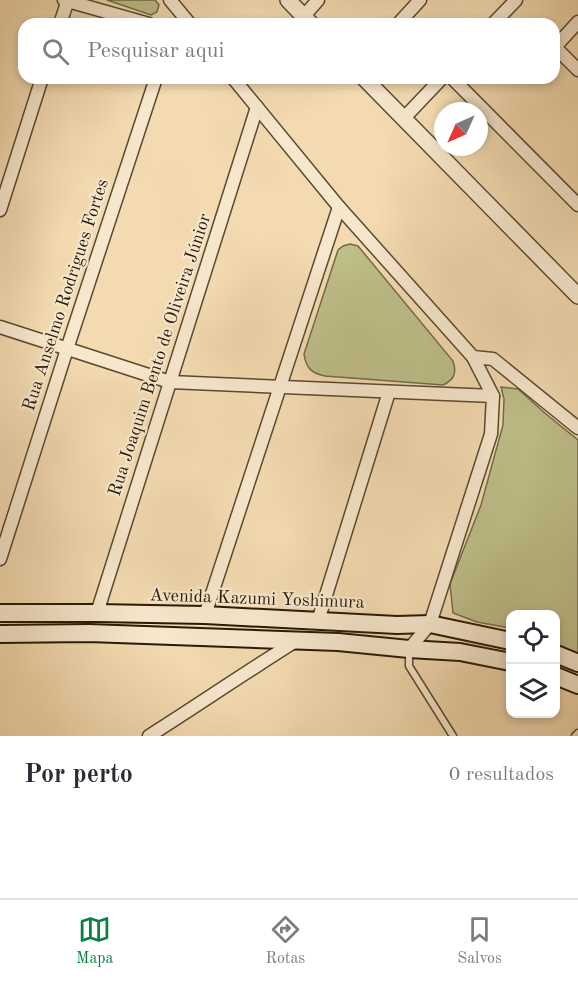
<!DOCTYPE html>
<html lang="pt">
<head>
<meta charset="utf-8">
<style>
  body { margin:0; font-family:"Old Standard TT",serif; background:#f2f2f3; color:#2b2b33 }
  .controls { position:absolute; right:18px; bottom:18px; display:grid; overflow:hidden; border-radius:12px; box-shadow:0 3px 9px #0003 }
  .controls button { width:54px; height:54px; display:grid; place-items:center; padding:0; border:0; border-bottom:2px solid #e1e1e2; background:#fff; color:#2b2b33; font:30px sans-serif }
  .compass { position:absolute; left:434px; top:102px; width:54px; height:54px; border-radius:50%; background:#fff; box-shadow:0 3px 9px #0003; rotate:225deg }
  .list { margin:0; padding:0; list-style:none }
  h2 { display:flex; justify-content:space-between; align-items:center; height:78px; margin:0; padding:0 24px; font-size:26px }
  h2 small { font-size:20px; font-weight:400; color:#7c7c81 }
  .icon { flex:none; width:33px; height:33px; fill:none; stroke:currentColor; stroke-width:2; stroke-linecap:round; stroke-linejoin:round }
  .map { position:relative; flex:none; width:578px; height:736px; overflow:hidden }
  .search { position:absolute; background:#fff; box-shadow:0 3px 9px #0003; left:18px; right:18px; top:18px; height:66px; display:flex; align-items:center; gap:15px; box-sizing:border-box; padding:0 21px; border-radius:18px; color:#7c7c81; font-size:22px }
  .sheet { height:162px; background:#fff }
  nav { display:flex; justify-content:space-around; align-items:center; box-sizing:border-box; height:84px; border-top:2px solid #e1e1e2; background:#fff; font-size:16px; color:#7c7c81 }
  nav a { display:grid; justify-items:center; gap:3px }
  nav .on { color:#0b8043 }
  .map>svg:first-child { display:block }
  .green { fill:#bebe89; stroke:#726c48; stroke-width:1.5 }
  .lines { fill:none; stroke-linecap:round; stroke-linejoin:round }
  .service-casing { stroke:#5a4930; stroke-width:9 }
  .minor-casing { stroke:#5a4930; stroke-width:15 }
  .tertiary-casing { stroke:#5a4930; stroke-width:18 }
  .secondary-casing { stroke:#271906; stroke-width:20 }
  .service { stroke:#f7e7cc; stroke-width:6 }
  .minor { stroke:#f7e7cc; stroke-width:12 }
  .tertiary { stroke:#f7e7cc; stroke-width:15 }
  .secondary { stroke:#f7e7cc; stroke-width:16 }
  .labels { text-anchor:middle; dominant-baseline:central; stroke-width:4.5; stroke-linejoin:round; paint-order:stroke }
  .street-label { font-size:18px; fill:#271906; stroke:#f7e7cc }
</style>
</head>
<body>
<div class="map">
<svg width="578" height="736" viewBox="0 0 578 736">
  <rect width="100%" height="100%" fill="#f3dab0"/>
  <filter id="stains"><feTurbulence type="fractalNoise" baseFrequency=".00333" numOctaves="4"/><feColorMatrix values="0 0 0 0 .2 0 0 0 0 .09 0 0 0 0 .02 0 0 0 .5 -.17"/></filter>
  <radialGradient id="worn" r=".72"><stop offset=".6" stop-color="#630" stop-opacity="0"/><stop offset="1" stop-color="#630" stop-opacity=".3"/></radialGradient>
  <g class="green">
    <polygon points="107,0 155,0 159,5 157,12 151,15"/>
    <path d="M 350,244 L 358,246 L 453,361 C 457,373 454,380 443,385 L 325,376 C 311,373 306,368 304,354 L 338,250 L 343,246 Z"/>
    <polygon points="501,387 518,389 546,414 578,440 578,653 556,644 556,614 510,614 510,628 477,622 453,613 450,584 481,505 503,425 504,399"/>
  </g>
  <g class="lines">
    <g class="service-casing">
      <g id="service">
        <polyline points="409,650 409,666 453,736"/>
        <polyline points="575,736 578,733"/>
      </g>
    </g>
    <g class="minor-casing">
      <g id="minor">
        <polyline points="64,0 149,24"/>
        <polyline points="170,0 190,24"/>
        <polyline points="304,16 318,0"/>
        <polyline points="578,22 555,47 578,70"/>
        <polyline points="60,24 68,0"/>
        <polyline points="398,24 420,0"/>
        <polyline points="493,24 516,0"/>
        <polyline points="233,78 339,207 473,357 493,359 578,428"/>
        <polyline points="452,78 578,205"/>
        <polyline points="404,118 442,78"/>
        <polyline points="0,210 42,78"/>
        <polyline points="0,327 170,382 493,396"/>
        <polyline points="0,559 67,349 156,78"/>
        <polyline points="97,613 257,107"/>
        <polyline points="205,615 339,207"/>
        <polyline points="318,621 389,392"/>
        <polyline points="409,649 430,624 491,434 493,396 473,357"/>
        <path d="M 149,736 C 198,705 246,672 296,641"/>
      </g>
    </g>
    <g class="tertiary-casing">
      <g id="tertiary">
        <polyline points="288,0 311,24"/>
        <polyline points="364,78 578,296"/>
      </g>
    </g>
    <g class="secondary-casing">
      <g id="secondary">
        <polyline points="0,613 97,613 205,615 397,625 430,624 510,641"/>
        <polyline points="0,634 89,633 338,642 409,649 460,652 510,662"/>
        <polyline points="556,654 578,663"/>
        <polyline points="556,676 578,685"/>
      </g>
    </g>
    <use href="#service" class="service"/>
    <use href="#minor" class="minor"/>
    <use href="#tertiary" class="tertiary"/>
    <use href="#secondary" class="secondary"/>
  </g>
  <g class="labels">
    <g class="street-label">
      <text transform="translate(66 295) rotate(-72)">Rua Anselmo Rodrigues Fortes</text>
      <text transform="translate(160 355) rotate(-72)">Rua Joaquim Bento de Oliveira Júnior</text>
      <text transform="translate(257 599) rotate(2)">Avenida Kazumi Yoshimura</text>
    </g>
  </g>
  <rect width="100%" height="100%" filter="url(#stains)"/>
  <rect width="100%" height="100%" fill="url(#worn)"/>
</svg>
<div class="controls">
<button><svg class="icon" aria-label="locate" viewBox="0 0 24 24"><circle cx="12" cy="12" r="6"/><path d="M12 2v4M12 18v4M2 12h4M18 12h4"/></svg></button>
<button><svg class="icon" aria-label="layers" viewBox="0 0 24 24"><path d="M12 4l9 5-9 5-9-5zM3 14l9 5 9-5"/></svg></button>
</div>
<svg class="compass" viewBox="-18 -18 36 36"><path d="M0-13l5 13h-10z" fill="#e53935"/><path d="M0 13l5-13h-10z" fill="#7c7c81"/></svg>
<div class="search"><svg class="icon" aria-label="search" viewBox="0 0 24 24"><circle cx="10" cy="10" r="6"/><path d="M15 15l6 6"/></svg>Pesquisar aqui</div>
</div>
<section class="sheet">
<h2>Por perto<small>0 resultados</small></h2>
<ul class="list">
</ul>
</section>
<nav>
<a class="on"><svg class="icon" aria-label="map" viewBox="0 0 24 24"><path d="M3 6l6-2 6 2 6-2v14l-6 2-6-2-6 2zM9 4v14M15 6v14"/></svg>Mapa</a>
<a><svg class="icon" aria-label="directions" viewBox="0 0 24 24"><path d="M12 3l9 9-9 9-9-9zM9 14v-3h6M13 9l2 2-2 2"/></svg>Rotas</a>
<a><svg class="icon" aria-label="saved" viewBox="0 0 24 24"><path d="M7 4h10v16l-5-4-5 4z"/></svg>Salvos</a>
</nav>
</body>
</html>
